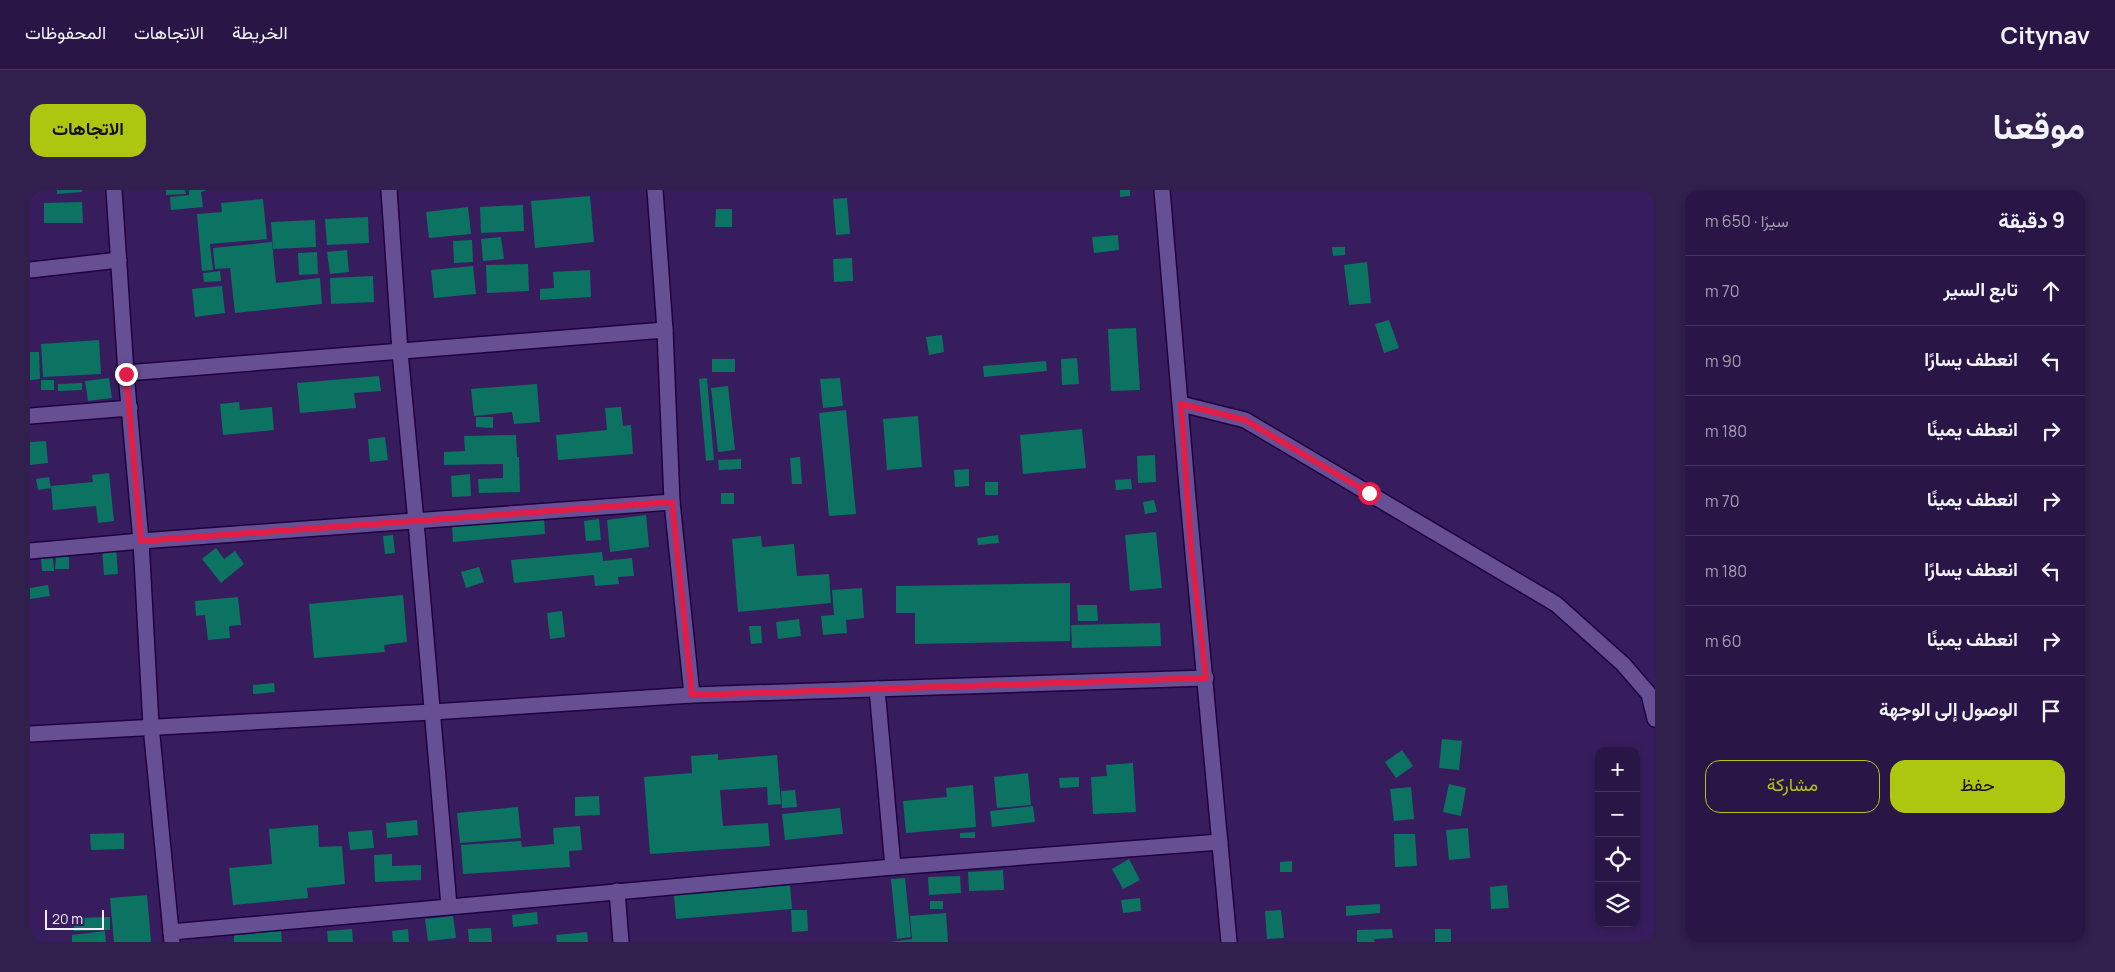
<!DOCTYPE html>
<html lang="ar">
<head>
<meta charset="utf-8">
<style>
  body { margin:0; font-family:Manrope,Vazirmatn,sans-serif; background:#311f4d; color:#f1f3f6; direction:rtl }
  .controls { position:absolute; right:15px; bottom:15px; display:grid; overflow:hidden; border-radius:10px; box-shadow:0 2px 8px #0003 }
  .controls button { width:45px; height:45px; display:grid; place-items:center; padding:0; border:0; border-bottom:1px solid #45355f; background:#291646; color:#f1f3f6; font:25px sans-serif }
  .scale { position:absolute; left:15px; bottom:12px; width:59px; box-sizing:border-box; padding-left:5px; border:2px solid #f0ecfc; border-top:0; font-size:14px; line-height:18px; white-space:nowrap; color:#f0ecfc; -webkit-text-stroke:4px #371d5d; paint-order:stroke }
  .stop { position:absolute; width:15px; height:15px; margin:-11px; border:4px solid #e11d48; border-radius:50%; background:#fff }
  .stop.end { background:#e11d48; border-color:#fff; box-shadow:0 1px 5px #0008 }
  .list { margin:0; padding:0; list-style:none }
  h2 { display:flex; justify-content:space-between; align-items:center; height:65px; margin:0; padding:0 20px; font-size:21px }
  h2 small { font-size:16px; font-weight:400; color:#a59fb3 }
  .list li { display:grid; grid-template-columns:32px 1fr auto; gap:15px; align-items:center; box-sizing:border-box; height:70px; padding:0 20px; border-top:1px solid #45355f }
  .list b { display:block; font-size:19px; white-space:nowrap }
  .list em { font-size:16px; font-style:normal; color:#a59fb3 }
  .actions { display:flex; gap:10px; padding:15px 20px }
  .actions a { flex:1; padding:11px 0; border:1px solid #adc610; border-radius:15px; text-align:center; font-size:18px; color:#adc610 }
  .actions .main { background:#adc610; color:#111 }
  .icon { flex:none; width:28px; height:28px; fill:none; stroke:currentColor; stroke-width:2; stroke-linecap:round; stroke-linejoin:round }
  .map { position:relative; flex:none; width:1625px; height:752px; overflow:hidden; direction:ltr; border-radius:15px }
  header { display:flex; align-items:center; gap:30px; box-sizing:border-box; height:70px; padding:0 25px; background:#291646; border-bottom:1px solid #45355f }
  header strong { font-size:24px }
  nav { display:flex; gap:28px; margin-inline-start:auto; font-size:18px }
  .intro { display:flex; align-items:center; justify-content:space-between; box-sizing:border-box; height:120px; padding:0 30px }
  h1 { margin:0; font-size:35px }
  .button { padding:12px 22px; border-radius:15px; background:#adc610; color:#111; font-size:18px; font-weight:700 }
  main { display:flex; gap:30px; padding:0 30px }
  aside { flex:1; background:#291646; border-radius:15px; box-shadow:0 2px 8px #0003 }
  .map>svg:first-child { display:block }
  .building { fill:#0c7262 }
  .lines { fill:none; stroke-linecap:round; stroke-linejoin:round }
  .street-casing { stroke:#200040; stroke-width:18 }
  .secondary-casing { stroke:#200040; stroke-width:18 }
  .street { stroke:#674f93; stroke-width:15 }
  .secondary { stroke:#674f93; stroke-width:15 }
  .route { stroke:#e11d48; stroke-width:6 }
</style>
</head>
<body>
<header>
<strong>Citynav</strong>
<nav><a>الخريطة</a><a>الاتجاهات</a><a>المحفوظات</a></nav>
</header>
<div class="intro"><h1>موقعنا</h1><a class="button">الاتجاهات</a></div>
<main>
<aside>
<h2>9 دقيقة<small>سيرًا · 650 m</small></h2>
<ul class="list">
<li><svg class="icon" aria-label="ahead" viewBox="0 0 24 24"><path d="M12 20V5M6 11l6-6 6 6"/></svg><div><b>تابع السير</b></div><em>70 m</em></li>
<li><svg class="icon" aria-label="left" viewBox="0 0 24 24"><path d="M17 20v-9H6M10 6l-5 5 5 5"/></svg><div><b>انعطف يسارًا</b></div><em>90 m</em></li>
<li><svg class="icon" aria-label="right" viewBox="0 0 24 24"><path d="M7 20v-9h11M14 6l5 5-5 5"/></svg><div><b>انعطف يمينًا</b></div><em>180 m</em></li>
<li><svg class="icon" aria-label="right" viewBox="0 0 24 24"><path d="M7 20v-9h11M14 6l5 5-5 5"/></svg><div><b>انعطف يمينًا</b></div><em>70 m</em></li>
<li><svg class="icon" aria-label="left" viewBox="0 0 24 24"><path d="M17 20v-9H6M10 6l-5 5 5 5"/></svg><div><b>انعطف يسارًا</b></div><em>180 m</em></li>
<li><svg class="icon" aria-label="right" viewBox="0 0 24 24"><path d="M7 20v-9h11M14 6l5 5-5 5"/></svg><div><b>انعطف يمينًا</b></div><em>60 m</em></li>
<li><svg class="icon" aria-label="arrive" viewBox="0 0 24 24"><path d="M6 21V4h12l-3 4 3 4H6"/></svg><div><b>الوصول إلى الوجهة</b></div></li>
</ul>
<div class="actions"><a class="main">حفظ</a><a>مشاركة</a></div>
</aside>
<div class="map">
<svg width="1625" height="752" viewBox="0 0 1625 752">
  <rect width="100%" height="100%" fill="#371d5d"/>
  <g class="building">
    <polygon points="27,0 52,0 52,2 27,4"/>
    <polygon points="136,0 155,0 156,4 136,5"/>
    <polygon points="159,0 177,0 171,2 173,17 141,20 140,7 159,5"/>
    <polygon points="1090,0 1100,0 1100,6 1090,7"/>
    <polygon points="560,6 564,52 505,58 501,11"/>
    <polygon points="817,8 820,44 806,45 803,9"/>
    <polygon points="233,9 237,49 180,54 183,80 172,81 167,24 192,22 191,13"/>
    <polygon points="52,12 53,33 14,33 14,13"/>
    <polygon points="493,15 494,41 451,43 450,17"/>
    <polygon points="438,17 441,44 399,48 396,22"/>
    <polygon points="686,19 702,19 702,37 685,37"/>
    <polygon points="338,27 339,53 297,55 295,29"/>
    <polygon points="285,30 286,57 243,59 241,32"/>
    <polygon points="1088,45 1089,60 1064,63 1062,47"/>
    <polygon points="471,47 474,69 453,71 451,49"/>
    <polygon points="442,50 443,72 424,73 423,51"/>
    <polygon points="242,52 246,93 290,88 292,114 205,123 200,78 185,79 183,58"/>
    <polygon points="1302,57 1315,57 1315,65 1303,66"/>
    <polygon points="317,60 319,82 300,84 297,62"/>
    <polygon points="287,62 288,84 269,85 268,63"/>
    <polygon points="822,68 823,91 804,92 803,69"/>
    <polygon points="1337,72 1341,113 1319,115 1314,75"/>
    <polygon points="498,74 499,101 457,103 456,75"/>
    <polygon points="443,76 446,104 404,108 401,80"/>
    <polygon points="560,80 561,107 510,110 510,99 524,98 523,82"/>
    <polygon points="190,81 191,91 174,92 173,83"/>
    <polygon points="343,86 344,112 301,114 300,88"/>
    <polygon points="192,96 195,123 165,127 162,99"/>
    <polygon points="1359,130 1369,158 1354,163 1345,134"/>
    <polygon points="1106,138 1110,200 1081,201 1078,139"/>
    <polygon points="912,145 914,162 899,165 896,147"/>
    <polygon points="69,150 71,184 13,187 11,154"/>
    <polygon points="0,162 9,162 10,189 0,190"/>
    <polygon points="1047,168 1049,194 1032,195 1031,169"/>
    <rect x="682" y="169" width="23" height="13"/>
    <polygon points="1016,171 1017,181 954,187 953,176"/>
    <polygon points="349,186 351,201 324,203 326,218 270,223 267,193"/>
    <polygon points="79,188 82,208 58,211 55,191"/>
    <polygon points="677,188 684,270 676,271 669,189"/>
    <polygon points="810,188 813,216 793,218 790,189"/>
    <rect x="11" y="190" width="13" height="10"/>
    <polygon points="52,193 52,200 28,201 28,194"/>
    <polygon points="507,194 510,232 484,234 482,222 444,226 441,199"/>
    <polygon points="698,196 705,260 688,262 681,198"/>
    <polygon points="209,212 210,220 242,217 244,240 193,245 190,214"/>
    <polygon points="591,217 593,236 601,235 603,264 528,270 526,245 577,240 575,218"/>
    <polygon points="816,220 826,324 799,326 789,223"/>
    <polygon points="888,226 892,277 857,280 853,229"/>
    <polygon points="446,227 463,227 463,238 446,237"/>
    <polygon points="1052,239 1056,278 993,284 990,245"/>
    <polygon points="486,245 487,267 489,267 490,302 449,303 448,289 473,288 473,274 414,275 414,262 435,261 434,246"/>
    <polygon points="355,247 358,270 340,272 338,249"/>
    <polygon points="16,251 18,273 0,275 0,252"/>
    <polygon points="1125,265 1126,292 1108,293 1107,266"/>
    <polygon points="770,267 772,294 762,294 760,268"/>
    <polygon points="711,269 711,279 689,280 688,270"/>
    <polygon points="939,279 939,296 925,297 924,280"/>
    <polygon points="79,283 84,331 68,333 66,316 23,320 21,296 63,292 62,285"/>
    <polygon points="440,284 441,306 422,307 421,286"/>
    <polygon points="19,287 21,298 8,300 6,289"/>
    <polygon points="1101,289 1102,299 1086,300 1085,290"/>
    <rect x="955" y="292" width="13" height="13"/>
    <rect x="691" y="303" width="13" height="11"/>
    <polygon points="1124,310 1127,322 1115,324 1113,312"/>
    <polygon points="514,325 515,344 423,352 422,334"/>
    <polygon points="616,325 619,357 580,362 577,330"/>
    <polygon points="569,329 571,350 556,351 554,331"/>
    <polygon points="1126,342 1132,398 1100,401 1095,345"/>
    <polygon points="363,345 365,363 355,364 353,346"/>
    <polygon points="968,345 969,353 948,355 947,348"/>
    <polygon points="731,346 732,357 764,354 767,386 799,384 801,413 708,422 702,349"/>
    <polygon points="86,357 88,384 74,385 72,358"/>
    <polygon points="186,358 194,369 205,361 214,374 191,393 172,369"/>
    <polygon points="572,362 573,371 602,368 604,386 588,387 589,394 565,396 564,385 484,393 481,370"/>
    <polygon points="26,366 39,367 39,379 25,379"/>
    <polygon points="23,368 24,381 12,381 11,369"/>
    <polygon points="449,377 454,392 436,398 431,382"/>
    <polygon points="1040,393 1040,451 885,454 885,423 866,423 866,396"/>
    <polygon points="18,395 20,406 0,409 0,398"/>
    <polygon points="832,398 834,428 816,430 817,443 793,445 791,426 804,425 802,400"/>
    <polygon points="373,405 377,452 354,455 355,462 284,468 279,414"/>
    <polygon points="208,407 211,435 199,436 200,448 178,450 175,425 166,426 165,411"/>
    <polygon points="1047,415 1067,415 1068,431 1048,431"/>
    <polygon points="532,421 535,447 520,449 517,423"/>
    <polygon points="769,429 771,446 748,449 746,432"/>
    <polygon points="1130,433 1131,456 1042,458 1041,435"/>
    <polygon points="719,436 731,436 732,453 721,454"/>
    <polygon points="244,493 245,502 223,504 223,495"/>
    <polygon points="1412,549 1432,551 1429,580 1409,578"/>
    <polygon points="1372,560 1383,576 1366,588 1355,572"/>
    <polygon points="688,564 688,570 747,565 751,614 738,615 737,597 690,600 693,636 738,633 740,656 620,664 614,587 662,583 661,566"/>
    <polygon points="1103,573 1106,622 1063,624 1061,587 1077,586 1076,575"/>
    <polygon points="998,583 1001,615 967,618 964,587"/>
    <polygon points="1049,587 1049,597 1030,598 1029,588"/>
    <polygon points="1419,594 1436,598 1431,626 1413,622"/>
    <polygon points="943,595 946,637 876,643 873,611 917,607 916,598"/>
    <polygon points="1381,597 1384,629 1364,631 1360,599"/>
    <polygon points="765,600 767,617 752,618 751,601"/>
    <polygon points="569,606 570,625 545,626 545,607"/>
    <polygon points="1003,616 1005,632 962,637 960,621"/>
    <polygon points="488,617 491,648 430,653 427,623"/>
    <polygon points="810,618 813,644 755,650 752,624"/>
    <polygon points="387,630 388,645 357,648 356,633"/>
    <polygon points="288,635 289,657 312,656 315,694 277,698 278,708 203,715 199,678 242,674 239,639"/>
    <polygon points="550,636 552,660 539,661 540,677 433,684 431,655 491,651 492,657 524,654 523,638"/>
    <polygon points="1438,638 1440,668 1419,670 1416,640"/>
    <polygon points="342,640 344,658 320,660 318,642"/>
    <polygon points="945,642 945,648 930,648 930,643"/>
    <polygon points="94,643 94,659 61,660 60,644"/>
    <polygon points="1364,644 1385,644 1387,676 1365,677"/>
    <polygon points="362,664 362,676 391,675 391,690 345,692 344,665"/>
    <polygon points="1099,669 1110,690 1093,699 1082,679"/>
    <polygon points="1262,671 1262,682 1250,682 1250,672"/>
    <polygon points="973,680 974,700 939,701 938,682"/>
    <polygon points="930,686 931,703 899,705 898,687"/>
    <polygon points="875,688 881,747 867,749 861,689"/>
    <polygon points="760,695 762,719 646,729 644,705"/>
    <polygon points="1477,695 1479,718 1461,719 1460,697"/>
    <polygon points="117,705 121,752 84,752 80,708"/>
    <polygon points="1110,708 1111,721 1093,723 1091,710"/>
    <rect x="900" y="711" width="13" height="8"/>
    <polygon points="1350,714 1350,723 1316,726 1316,716"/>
    <polygon points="761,720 777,720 778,741 762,742"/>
    <polygon points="1251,720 1254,748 1237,749 1235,721"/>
    <polygon points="507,722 508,734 483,737 482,725"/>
    <polygon points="916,723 918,752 860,752 882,749 880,726"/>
    <polygon points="423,726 426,748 398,751 395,729"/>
    <polygon points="80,727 80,740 44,741 44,728"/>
    <polygon points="461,738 462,752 439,752 438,739"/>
    <polygon points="322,739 323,752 298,752 297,741"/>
    <polygon points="378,739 379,752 363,752 362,741"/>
    <polygon points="1362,739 1363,748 1344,749 1345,752 1327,752 1327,740"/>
    <rect x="1405" y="739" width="16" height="13"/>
    <polygon points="75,741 76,752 42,752 42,745"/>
    <polygon points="251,741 252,752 204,752 204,745"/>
    <polygon points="557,742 558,752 527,752 526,745"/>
  </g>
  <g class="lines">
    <g class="street-casing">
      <g id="street">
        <polyline points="359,0 370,162 386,332 419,716"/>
        <polyline points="625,0 635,140 642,312 662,505"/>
        <polyline points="0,80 89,70"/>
        <polyline points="96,183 635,140"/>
        <polyline points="1151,214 1215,230 1526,414 1593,474 1619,504 1625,529"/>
        <polyline points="0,226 100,218"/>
        <polyline points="0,361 111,351 642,312"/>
        <polyline points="847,499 863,677"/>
        <polyline points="0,544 402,522 662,505 1176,488"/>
        <polyline points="587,701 591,752"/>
        <polyline points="141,742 863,677 1190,652"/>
      </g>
    </g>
    <g class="secondary-casing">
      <g id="secondary">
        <polyline points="84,0 96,183 111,351 121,536 142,752"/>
        <path d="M 1132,0 C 1152,251 1175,501 1199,752"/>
      </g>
    </g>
    <use href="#street" class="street"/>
    <use href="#secondary" class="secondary"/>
  </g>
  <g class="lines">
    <polyline class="route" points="96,184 111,351 642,312 662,505 1176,488 1161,359 1151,214 1215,230 1339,303"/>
  </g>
</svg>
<div class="controls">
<button>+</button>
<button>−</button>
<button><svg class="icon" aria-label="locate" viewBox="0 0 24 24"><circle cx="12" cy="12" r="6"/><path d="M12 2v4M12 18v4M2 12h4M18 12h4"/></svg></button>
<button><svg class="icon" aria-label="layers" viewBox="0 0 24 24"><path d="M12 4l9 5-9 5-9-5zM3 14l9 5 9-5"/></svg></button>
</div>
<div class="scale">20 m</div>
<div class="stop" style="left:1339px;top:303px"></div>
<div class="stop end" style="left:96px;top:184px"></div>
</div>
</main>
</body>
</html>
